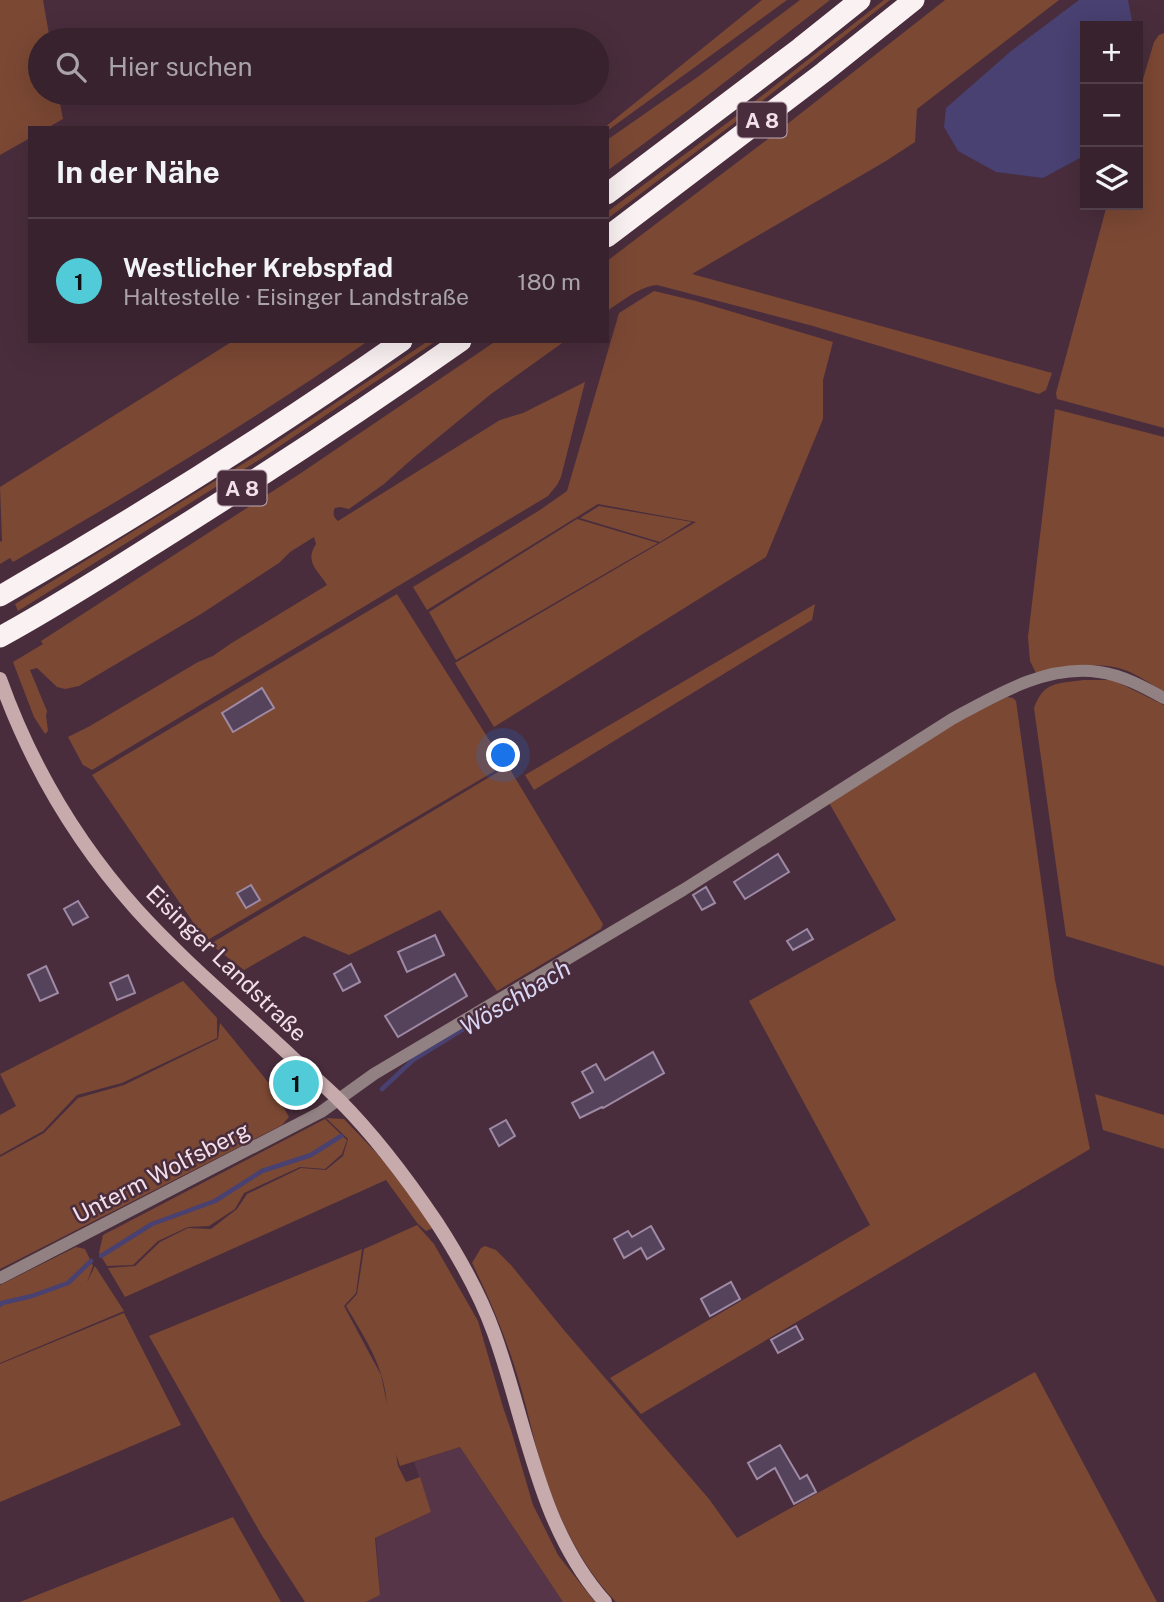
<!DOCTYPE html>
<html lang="de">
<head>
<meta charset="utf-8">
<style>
  body { margin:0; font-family:"Public Sans",sans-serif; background:#422f39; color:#f1f3f6 }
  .controls { position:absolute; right:21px; top:21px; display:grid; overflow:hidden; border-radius:0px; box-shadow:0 7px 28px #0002 }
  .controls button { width:63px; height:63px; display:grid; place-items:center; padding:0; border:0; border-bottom:2px solid #513f49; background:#37222d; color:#f1f3f6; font:35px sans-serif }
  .you { position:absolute; left:504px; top:756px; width:24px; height:24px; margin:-18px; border:5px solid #fff; border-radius:50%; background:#1a73e8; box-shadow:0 0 0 10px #1a73e833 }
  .badge { display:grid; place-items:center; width:46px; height:46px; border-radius:50%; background:#52cbd8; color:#111; font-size:23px; font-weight:700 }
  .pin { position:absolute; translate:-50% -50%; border:4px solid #fff; box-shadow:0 2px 7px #0006 }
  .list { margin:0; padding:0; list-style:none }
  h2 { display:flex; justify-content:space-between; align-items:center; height:91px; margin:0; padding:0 28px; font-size:30px }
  h2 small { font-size:23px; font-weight:400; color:#aaa4aa }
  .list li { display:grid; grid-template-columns:46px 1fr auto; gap:21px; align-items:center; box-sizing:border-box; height:126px; padding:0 28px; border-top:2px solid #513f49 }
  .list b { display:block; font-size:26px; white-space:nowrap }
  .list p { margin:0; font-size:23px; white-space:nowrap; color:#aaa4aa }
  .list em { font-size:23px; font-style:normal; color:#aaa4aa }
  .icon { flex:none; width:38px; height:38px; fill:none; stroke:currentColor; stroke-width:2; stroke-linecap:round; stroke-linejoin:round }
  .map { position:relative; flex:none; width:1164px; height:1602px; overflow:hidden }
  .search { position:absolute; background:#37222d; box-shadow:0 7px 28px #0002; left:28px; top:28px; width:581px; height:77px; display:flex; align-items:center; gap:18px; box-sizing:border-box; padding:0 24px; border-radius:38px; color:#aaa4aa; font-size:26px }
  .panel { position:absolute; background:#37222d; box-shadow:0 7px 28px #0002; left:28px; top:126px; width:581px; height:217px; border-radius:0px }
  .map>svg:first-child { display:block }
  .built { fill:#573548 }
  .green { fill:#7b4834 }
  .water { fill:#484171 }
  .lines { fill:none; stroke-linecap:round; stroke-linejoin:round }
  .stream { stroke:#484171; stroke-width:4.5 }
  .building { fill:#55435c; stroke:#9f8aa6; stroke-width:2 }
  .minor { stroke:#928182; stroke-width:12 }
  .secondary { stroke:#c6aaac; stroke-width:14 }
  .motorway { stroke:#faf1f2; stroke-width:21 }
  .labels { text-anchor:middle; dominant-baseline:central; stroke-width:5; stroke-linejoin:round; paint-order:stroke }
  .shield { fill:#492d3c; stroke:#bfaab5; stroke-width:2 }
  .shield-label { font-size:21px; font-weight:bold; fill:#f2dfe9 }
  .street-label { font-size:23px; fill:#f2dfe9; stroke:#492d3c }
  .water-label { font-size:24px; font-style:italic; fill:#d9d6f6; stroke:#492d3c }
</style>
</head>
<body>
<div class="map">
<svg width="1164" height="1602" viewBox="0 0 1164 1602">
  <rect width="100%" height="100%" fill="#492d3c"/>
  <polygon class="built" points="460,1447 563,1602 366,1602 380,1595 376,1538 431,1512 414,1462"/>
  <g class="green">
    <polygon points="0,0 43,0 50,40 40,40 40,93 58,93 63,119 47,128 30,128 30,138 0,155"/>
    <polygon points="762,0 787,0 607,131 607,128 604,128"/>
    <polygon points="800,0 830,0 689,110 607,171 607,140 699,76"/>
    <polygon points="884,0 890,0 733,124 607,219 607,212 731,120"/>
    <path d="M 945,0 L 1059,0 L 917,109 L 915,142 L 886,161 L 692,274 L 1052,373 L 1046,390 L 1039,394 L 813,326 L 657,285 C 638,287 623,301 607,311 L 607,261 L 772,136 Z"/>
    <polygon points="1164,33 1164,428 1057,399 1056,393 1107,205 1138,205 1138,96 1154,42 1159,35"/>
    <polygon points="654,291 696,301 833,342 823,380 823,419 766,557 494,727 455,663 696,522 598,504 427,610 413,587 540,510 567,491 619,313"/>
    <path d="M 233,341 L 368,341 C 253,421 134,492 13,562 L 10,558 L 0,564 L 0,542 L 2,541 L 0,487 Z"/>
    <polygon points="428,341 436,341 262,458 18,611 15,604 259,454"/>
    <path d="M 496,341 L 565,341 L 491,394 L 412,459 L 384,484 L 349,509 L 340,507 L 335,508 C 332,513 334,518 338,521 L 500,420 L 523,413 L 585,382 L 561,477 L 557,485 L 548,496 L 92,770 L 83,765 L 68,737 L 90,726 L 198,662 L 213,656 L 230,644 L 327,585 C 318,570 304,562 316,544 L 314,537 L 290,552 L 279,563 L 201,614 L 79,686 L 65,689 L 57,687 L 37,668 L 30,670 L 47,711 L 46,716 L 48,731 L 45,734 L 34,717 L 13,662 L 43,644 L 41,641 L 301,473 Z"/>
    <path d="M 1055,409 L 1164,437 L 1164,692 C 1151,684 1138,675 1125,670 C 1097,660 1063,668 1036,673 L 1030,661 L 1028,637 Z"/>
    <polygon points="599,506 692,522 660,542 580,518"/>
    <polygon points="577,519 658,543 456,660 429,612"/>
    <polygon points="397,594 505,765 206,941 92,775"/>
    <polygon points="815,604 812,620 534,790 525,775"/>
    <path d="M 1083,680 L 1113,680 L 1164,705 L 1164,966 L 1066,936 L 1034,708 C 1044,681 1057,684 1083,680 Z"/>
    <polygon points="1007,697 1013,698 1016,701 1055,980 1090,1149 641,1414 610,1378 870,1225 749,1001 896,920 828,801 957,722 989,704"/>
    <polygon points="508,766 603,924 601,929 497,991 440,910 349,955 304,936 244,970 210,944"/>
    <polygon points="183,981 217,1018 217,1038 122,1083 77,1095 43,1131 0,1155 0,1115 16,1106 0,1074"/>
    <polygon points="220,1023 272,1087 289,1117 282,1125 0,1269 0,1157 44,1133 78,1098 124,1085 218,1039"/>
    <polygon points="1095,1094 1164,1115 1164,1149 1103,1130"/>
    <polygon points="326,1118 344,1119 387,1164 433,1228 426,1231 418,1224 386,1180 125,1297 108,1268 135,1266 160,1242 188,1228 211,1229 237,1209 247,1194 301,1168 326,1170 343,1156 348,1139"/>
    <polygon points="325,1119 347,1140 342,1154 325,1169 300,1167 244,1193 235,1209 209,1226 188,1227 158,1241 133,1265 107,1266 99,1253 103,1235"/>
    <path d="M 417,1225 L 434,1244 L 478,1321 L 503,1407 L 511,1430 L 533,1505 L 558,1555 L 595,1602 L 563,1602 L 460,1447 L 400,1466 L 396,1454 L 398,1466 L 406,1482 L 420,1477 L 431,1512 L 375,1538 L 380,1595 L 366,1602 L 305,1602 L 261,1534 L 149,1336 L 362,1249 L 356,1293 L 344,1306 L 381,1375 L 387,1404 C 384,1366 365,1338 346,1306 L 357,1294 L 364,1249 Z"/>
    <path d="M 485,1246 L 496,1250 L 511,1265 L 563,1329 L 709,1499 L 737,1538 L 1035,1372 L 1157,1602 L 616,1602 C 579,1564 555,1511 540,1461 C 533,1437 528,1412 521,1388 C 509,1345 492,1303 472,1263 L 481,1248 Z"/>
    <polygon points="76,1247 85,1249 93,1266 87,1282 95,1266 124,1311 0,1363 0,1285"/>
    <polygon points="124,1313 181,1425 0,1502 0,1364"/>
    <polygon points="233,1517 281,1602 20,1602"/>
  </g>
  <polygon class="water" points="1079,0 1128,0 1133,26 1085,26 1085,149 1080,158 1043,178 996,172 958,151 944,127 946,108 1011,51"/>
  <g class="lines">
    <g class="stream">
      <polyline points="382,1089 413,1060 527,990"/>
      <polyline points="101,1256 152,1224 215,1201 262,1171 311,1155 341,1136"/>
      <polyline points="0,1305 2,1303 32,1296 68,1283 91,1261"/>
    </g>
  </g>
  <g class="building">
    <polygon points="262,688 274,708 233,732 222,713"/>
    <polygon points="778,854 789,872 745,899 734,882"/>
    <polygon points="251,885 260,900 246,908 237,893"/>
    <polygon points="706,887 715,903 702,910 693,895"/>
    <polygon points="78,901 88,917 73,925 64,909"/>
    <polygon points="807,929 813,939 793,950 787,941"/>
    <polygon points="435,935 444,955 407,972 398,952"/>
    <polygon points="351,964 360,982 343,991 334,974"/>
    <polygon points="46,966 58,993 40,1001 28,975"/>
    <polygon points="455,974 467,996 398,1037 385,1016"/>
    <polygon points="128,975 135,993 117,1000 110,983"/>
    <polygon points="653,1052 664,1073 603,1108 602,1107 580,1118 572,1103 593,1092 582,1072 596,1064 605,1080"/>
    <polygon points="506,1120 515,1136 499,1146 490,1129"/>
    <polygon points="651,1226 664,1249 647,1259 641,1248 624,1258 614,1239 628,1231 632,1237"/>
    <polygon points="731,1282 740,1299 710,1316 701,1299"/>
    <polygon points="796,1326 803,1339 778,1353 771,1340"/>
    <polygon points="780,1445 800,1479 807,1475 816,1492 794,1504 775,1468 757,1479 748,1463"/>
  </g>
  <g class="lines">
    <path class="minor" d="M 0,1278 L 321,1112 L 374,1074 L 683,890 L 952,719 C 996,695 1047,664 1099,672 C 1122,675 1144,687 1164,698"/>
    <path class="secondary" d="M 0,679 C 30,763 77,843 137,910 C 185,963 241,1009 293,1058 C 308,1072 324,1085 339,1100 C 376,1137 408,1180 437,1223 C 459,1257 480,1294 494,1333 C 527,1424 538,1527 605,1602"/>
    <g class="motorway">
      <polyline points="607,194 800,48 860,0"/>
      <polyline points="607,237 824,72 914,0"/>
      <path d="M 0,596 C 137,517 272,432 402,341"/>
      <path d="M 0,637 C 59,605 116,568 173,532 C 270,471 367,407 461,341"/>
    </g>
  </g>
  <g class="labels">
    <g class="shield">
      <rect x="737.5" y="102.5" width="49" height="35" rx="5"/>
      <rect x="217.5" y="470.5" width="49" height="35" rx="5"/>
    </g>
    <g class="shield-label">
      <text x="762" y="120">A 8</text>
      <text x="242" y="488">A 8</text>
    </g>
    <g class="street-label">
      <text transform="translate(227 963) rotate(44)">Eisinger Landstraße</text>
      <text transform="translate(161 1172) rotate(-27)">Unterm Wolfsberg</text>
    </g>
    <g class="water-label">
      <text transform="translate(515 997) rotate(-31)">Wöschbach</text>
    </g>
  </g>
</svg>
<div class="controls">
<button>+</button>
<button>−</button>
<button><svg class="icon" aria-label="layers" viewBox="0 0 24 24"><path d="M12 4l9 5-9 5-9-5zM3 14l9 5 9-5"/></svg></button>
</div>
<div class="you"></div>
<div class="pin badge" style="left:296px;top:1083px">1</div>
<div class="search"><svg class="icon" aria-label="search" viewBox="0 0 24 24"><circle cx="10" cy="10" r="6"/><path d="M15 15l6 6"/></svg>Hier suchen</div>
<section class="panel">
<h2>In der Nähe<small></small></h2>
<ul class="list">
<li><span class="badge">1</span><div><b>Westlicher Krebspfad</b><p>Haltestelle · Eisinger Landstraße</p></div><em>180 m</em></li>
</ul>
</section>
</div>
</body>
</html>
